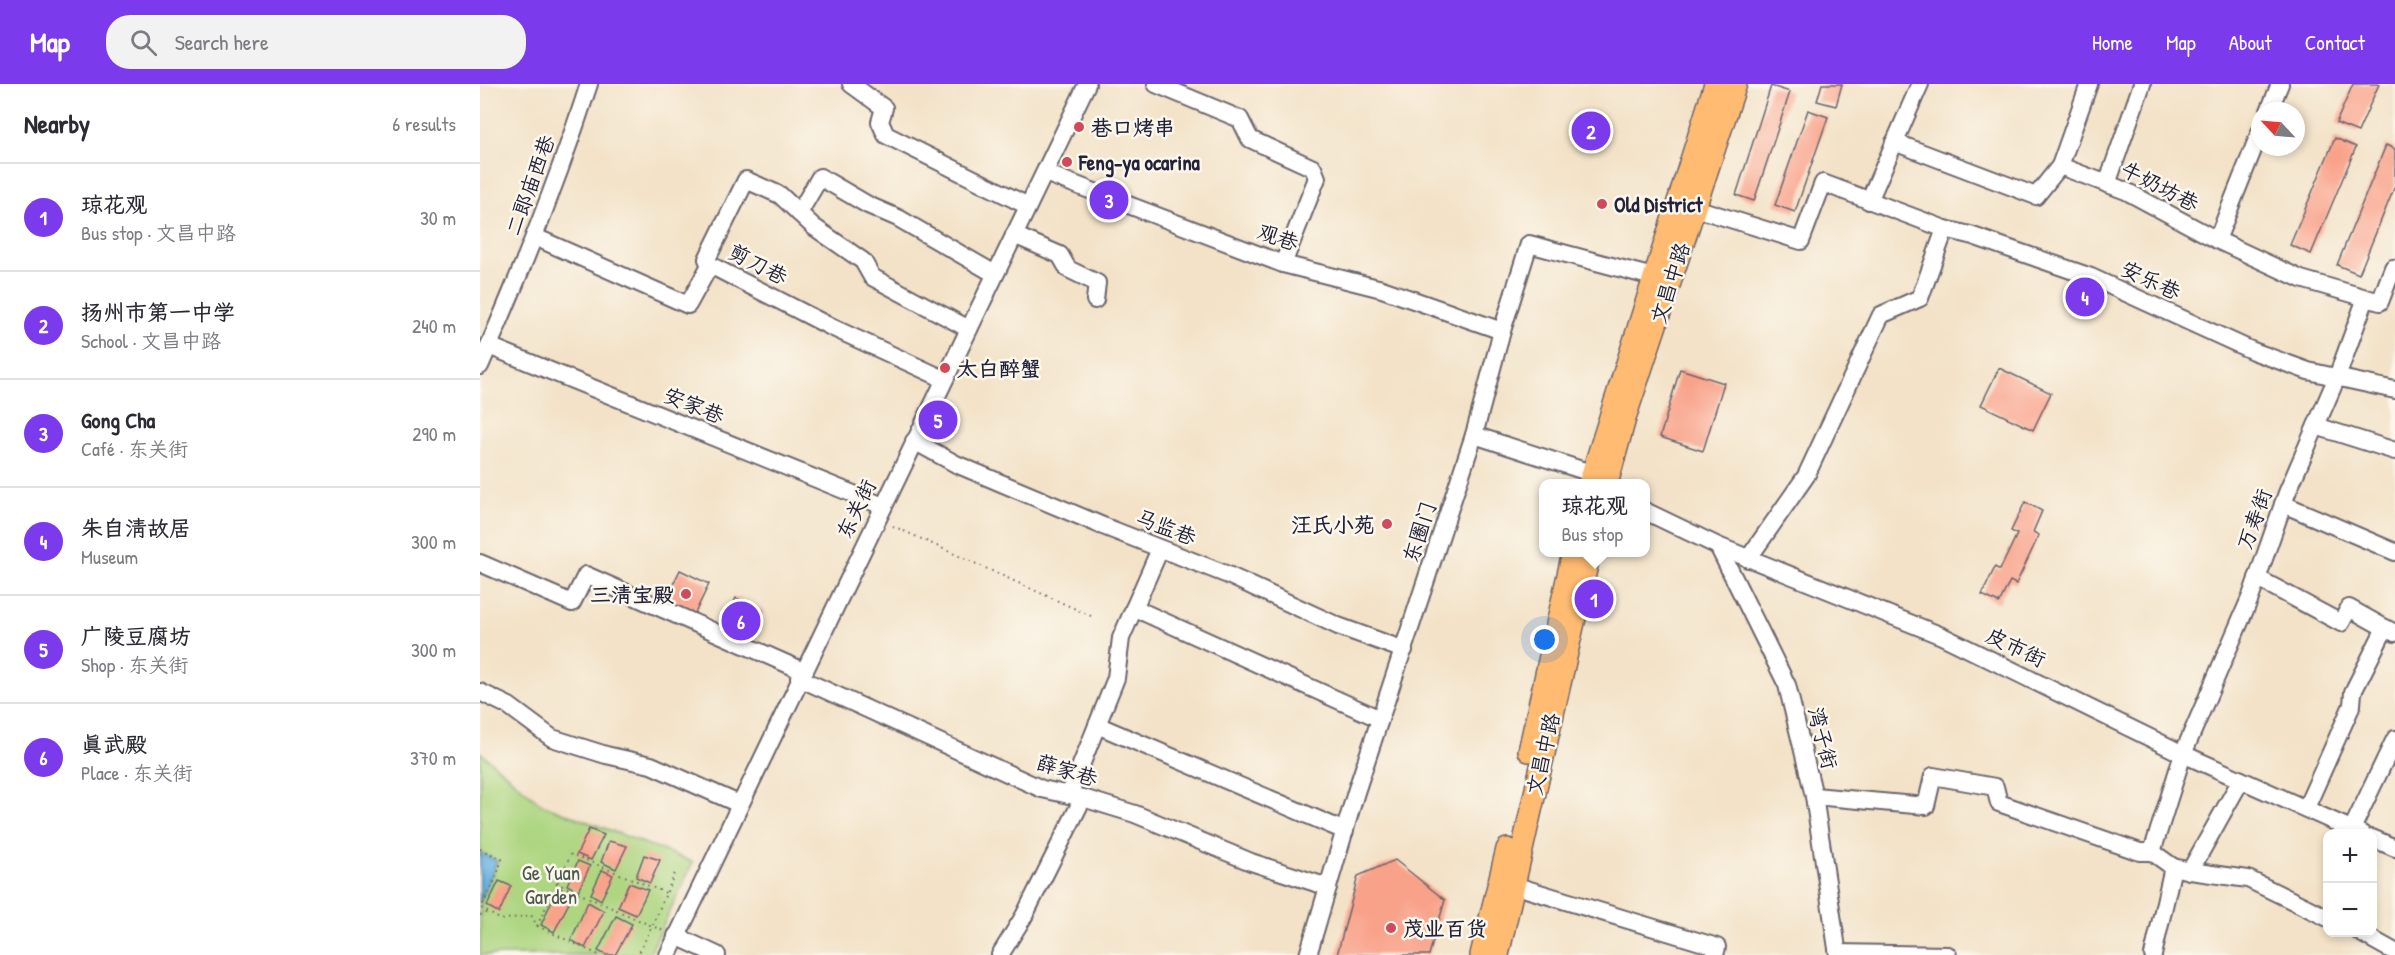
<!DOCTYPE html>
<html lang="en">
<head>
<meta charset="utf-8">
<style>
  body { margin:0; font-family:"Patrick Hand","LXGW WenKai TC",sans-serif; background:#f2f2f3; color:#2b2b33 }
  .controls { position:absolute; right:18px; bottom:18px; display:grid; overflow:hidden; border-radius:12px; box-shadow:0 3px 9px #0003 }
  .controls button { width:54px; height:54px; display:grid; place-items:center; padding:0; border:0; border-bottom:2px solid #e1e1e2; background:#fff; color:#2b2b33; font:30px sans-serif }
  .compass { position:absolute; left:1771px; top:18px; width:54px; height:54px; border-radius:50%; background:#fff; box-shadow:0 3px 9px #0003; rotate:296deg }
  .you { position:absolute; left:1065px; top:556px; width:21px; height:21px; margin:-15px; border:4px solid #fff; border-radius:50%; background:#1a73e8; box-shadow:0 0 0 9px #1a73e833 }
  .badge { display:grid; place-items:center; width:39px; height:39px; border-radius:50%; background:#7c3aed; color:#fff; font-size:20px; font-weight:700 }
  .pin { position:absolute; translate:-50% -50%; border:3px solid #fff; box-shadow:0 2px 6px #0006 }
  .popup { position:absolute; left:1059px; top:395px; width:111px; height:78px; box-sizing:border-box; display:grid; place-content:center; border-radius:12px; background:#fff; filter:drop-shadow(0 2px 4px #0005); font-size:20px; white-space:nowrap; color:#7c7c81 }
  .popup b { font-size:22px; color:#2b2b33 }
  .popup::after { content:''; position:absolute; left:50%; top:100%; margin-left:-12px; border:12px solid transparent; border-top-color:#fff }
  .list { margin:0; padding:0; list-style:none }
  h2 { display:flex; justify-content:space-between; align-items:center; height:78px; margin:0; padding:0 24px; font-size:26px }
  h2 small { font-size:20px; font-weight:400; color:#7c7c81 }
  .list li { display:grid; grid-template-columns:39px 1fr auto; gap:18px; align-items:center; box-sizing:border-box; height:108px; padding:0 24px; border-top:2px solid #e1e1e2 }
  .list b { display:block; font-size:22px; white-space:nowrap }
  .list p { margin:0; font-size:20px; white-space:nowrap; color:#7c7c81 }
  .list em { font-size:20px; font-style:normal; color:#7c7c81 }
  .icon { flex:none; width:33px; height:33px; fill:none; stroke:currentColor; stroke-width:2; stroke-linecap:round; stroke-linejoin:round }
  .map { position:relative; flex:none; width:1915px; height:871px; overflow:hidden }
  header { display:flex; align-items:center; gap:36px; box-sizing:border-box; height:84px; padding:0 30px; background:#7c3aed; color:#fff }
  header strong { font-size:28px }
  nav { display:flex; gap:33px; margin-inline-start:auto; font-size:21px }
  .search { width:420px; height:54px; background:#f2f2f3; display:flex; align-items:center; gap:15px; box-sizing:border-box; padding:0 21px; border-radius:24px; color:#7c7c81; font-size:22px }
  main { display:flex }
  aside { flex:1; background:#fff }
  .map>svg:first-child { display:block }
  .green { fill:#aed681; stroke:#687c5e; stroke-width:1.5 }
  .water { fill:#6ab2e2; stroke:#466a8e; stroke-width:1.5 }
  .building { fill:#f9a28a }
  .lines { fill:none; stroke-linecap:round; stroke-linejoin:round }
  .minor-casing { stroke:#6b656c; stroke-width:20 }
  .major-casing { stroke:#6b656c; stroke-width:24 }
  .path { stroke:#6b656c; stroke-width:2; stroke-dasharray:1.5 4.5; stroke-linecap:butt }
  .minor { stroke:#fff; stroke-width:16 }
  .major { stroke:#ffbb71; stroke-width:21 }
  .poi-dot { fill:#d1495b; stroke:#fbf7ec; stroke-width:2 }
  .labels { text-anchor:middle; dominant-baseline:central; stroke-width:5; stroke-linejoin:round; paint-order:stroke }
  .poi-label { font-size:21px; font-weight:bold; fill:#22223b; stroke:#fbf7ec; text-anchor:start }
  .street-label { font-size:21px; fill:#22223b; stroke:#fbf7ec }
  .park-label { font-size:21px; fill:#4c5850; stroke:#fbf7ec }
</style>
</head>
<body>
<header>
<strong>Map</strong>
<div class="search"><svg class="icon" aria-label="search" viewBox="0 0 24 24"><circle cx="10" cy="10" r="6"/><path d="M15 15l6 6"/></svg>Search here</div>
<nav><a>Home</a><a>Map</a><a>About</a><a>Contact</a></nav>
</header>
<main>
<aside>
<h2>Nearby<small>6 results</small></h2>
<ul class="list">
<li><span class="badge">1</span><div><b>琼花观</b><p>Bus stop · 文昌中路</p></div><em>30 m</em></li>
<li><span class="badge">2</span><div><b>扬州市第一中学</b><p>School · 文昌中路</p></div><em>240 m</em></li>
<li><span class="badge">3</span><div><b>Gong Cha</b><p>Café · 东关街</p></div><em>290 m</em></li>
<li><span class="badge">4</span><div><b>朱自清故居</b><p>Museum</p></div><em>300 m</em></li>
<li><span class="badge">5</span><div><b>广陵豆腐坊</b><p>Shop · 东关街</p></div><em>300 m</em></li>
<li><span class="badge">6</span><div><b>真武殿</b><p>Place · 东关街</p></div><em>370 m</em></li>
</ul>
</aside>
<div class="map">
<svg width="1915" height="871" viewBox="0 0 1915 871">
  <rect width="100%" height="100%" fill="#fbf7ec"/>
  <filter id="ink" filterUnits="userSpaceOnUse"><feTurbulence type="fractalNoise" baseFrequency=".0167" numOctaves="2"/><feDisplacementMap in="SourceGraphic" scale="12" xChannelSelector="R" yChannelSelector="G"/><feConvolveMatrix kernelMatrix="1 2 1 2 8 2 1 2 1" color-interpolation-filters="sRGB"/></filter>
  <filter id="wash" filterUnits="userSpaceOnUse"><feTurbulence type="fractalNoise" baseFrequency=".008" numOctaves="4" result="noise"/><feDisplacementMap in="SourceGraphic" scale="24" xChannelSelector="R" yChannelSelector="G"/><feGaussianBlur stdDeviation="1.35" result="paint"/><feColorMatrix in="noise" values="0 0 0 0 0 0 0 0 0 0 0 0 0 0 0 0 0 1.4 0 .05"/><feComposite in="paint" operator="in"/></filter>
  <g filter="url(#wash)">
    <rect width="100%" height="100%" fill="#f3e2c7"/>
    <polygon class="green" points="0,668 61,720 213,778 169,871 0,871"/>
    <polygon class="water" points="1,769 17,777 0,819 0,770"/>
    <g id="blocks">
      <g class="building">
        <polygon points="1342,0 1362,0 1356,22 1337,17"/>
        <polygon points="1873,0 1899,0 1878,48 1856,39"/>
        <polygon points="1291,2 1310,8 1274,117 1256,111"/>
        <polygon points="1328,26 1348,33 1315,128 1295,121"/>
        <polygon points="1855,54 1876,63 1831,170 1810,161"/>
        <polygon points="1906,61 1915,65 1915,102 1879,190 1857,181"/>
        <polygon points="1519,284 1571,309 1553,346 1501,321"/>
        <polygon points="1200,285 1244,299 1223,367 1180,353"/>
        <polygon points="1545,418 1562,427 1553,448 1559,451 1536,500 1530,497 1519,519 1502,511 1515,483 1520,486 1537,450 1531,447"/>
        <polygon points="200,486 229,500 213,533 184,519"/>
        <polygon points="256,514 283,527 266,559 240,547"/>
        <polygon points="109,745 124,751 111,776 97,770"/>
        <polygon points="129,757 147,762 136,785 121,778"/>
        <polygon points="164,771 180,776 170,799 156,793"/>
        <polygon points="915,776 965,816 949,871 857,871 878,792"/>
        <polygon points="98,777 110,782 98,807 87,801"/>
        <polygon points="122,786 133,791 121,816 111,810"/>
        <polygon points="19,797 31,802 19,829 7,822"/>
        <polygon points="149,799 168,806 156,831 138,823"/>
        <polygon points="78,803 93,811 74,848 61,841"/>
        <polygon points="108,818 124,827 105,864 91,856"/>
        <polygon points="136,832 152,840 135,871 126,871 118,867"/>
      </g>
    </g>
  </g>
  <g filter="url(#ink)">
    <use href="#blocks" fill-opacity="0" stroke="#6b656c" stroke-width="1.5"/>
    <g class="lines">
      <g class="minor-casing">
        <g id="minor">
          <polyline points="371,0 404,24 400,38 406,51 548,122"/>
          <polyline points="676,0 760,35 770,55 833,84 837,94 803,180"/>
          <polyline points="1789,27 1800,0"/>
          <polyline points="1414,58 1556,112 1580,82 1646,107 1737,156 1821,195 1900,218 1913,184 1915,184"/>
          <polyline points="1580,82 1609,0"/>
          <polyline points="565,89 803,180 902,205 1022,247"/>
          <polyline points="1627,100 1662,0"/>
          <polyline points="1389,117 1440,0"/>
          <polyline points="1215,124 1321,157 1343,99 1465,145 1490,151 1611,193 1773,267 1828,287 1915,306"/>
          <polyline points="319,129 340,93 388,121 418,134 515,190"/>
          <polyline points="534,151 580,171 588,185 617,199 615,216"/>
          <polyline points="55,153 208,221 230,181 349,242 464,295"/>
          <polyline points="1737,156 1780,48"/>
          <polyline points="230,181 227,175 266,96 300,111 334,143 383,177 392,193 489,245"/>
          <polyline points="9,262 403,422"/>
          <path d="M 0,282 C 41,189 78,96 109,0"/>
          <polyline points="1836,342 1915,367"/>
          <polyline points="994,351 1111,389 1118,399"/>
          <polyline points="434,357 476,380 623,442 748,491 858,542 924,566"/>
          <polyline points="1803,420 1915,468"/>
          <polyline points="1165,427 1238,462 1462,552 1703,670 1882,750"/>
          <polyline points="1238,462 1307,601 1334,712 1358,871"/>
          <polyline points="1268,475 1326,392 1401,231 1440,214 1465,145"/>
          <polyline points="0,479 92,519 106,491 323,587"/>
          <polyline points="1777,494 1861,539 1869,524 1905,544"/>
          <polyline points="654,524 900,635"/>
          <polyline points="319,594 562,705 603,714 655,730 771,778 848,803"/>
          <polyline points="0,608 29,622 72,654 126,671 171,681 259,720"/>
          <polyline points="617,641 865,747"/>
          <polyline points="589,711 636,594 641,554 680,465"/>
          <polyline points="1334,712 1446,722 1453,692 1515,703 1519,719 1660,768 1672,768 1693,783"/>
          <polyline points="1826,724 1872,621 1873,608 1905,544 1915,549"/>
          <polyline points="1872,745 1915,655"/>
          <polyline points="1892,754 1915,764"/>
          <polyline points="1672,768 1703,670 1771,512 1807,409 1857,293 1886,214"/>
          <polyline points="1710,787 1768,795 1848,834"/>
          <polyline points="1033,801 1237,863 1235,871"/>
          <polyline points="1879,848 1915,868"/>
          <polyline points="196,852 237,871"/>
          <polyline points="1358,869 1468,871"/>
          <polyline points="188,871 607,0"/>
          <polyline points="520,871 544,832 603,714"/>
          <polyline points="828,871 876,708 994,351 1022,247 1049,160 1173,193"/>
          <polyline points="1673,871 1693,783 1710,787 1761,696"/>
        </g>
      </g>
      <g class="major-casing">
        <g id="major">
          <polyline points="1109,400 1235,0"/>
          <polyline points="1127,400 1146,331 1256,0"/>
          <polyline points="1049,667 1093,468"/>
          <polyline points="1001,871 1027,765"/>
          <polyline points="1018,871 1110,468"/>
        </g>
      </g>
      <g class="path">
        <polyline points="413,442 611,532"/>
        <polyline points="0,765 22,775 16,794 1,824 21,836 51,831 57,842 91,770 186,809"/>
        <polyline points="76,799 172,842 158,871"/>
        <polyline points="0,831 7,829"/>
        <polyline points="57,842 119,871"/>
        <polyline points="182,846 172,842 195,789"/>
      </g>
      <use href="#minor" class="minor"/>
      <use href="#major" class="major"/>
    </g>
  </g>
  <g class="poi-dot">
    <circle cx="599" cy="43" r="6"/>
    <circle cx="587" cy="78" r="6"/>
    <circle cx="1122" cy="120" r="6"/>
    <circle cx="465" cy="284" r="6"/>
    <circle cx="907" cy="440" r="6"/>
    <circle cx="206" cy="510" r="6"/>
    <circle cx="911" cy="844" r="6"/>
  </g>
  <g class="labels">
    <g class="poi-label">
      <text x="611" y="43">巷口烤串</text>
      <text x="599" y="78">Feng-ya ocarina</text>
      <text x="1134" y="120">Old District</text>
      <text x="477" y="284">太白醉蟹</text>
      <text x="895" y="440" text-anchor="end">汪氏小苑</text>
      <text x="194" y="510" text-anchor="end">三清宝殿</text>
      <text x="923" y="844">茂业百货</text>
    </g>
    <g class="street-label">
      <text transform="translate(50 101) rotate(-70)">二郎庙西巷</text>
      <text transform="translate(1680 102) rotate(27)">牛奶坊巷</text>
      <text transform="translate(798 153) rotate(19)">观巷</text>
      <text transform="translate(278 180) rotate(27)">剪刀巷</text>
      <text transform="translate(1671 196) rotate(25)">安乐巷</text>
      <text transform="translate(1190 199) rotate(-72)">文昌中路</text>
      <text transform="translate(214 321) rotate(22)">安家巷</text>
      <text transform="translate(376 425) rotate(-64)">东关街</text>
      <text transform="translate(1774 435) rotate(-70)">万寿街</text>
      <text transform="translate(686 443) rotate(21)">马监巷</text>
      <text transform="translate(939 448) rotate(-72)">东圈门</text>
      <text transform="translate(1536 563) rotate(26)">皮市街</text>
      <text transform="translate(1343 654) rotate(76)">湾子街</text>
      <text transform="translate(1063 670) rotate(-77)">文昌中路</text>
      <text transform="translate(587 686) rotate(17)">薛家巷</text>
    </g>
    <g class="park-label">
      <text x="71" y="788">Ge Yuan<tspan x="71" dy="24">Garden</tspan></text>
    </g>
  </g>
</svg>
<div class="controls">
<button>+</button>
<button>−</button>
</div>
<svg class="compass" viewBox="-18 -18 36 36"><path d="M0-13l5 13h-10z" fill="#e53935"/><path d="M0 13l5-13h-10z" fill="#7c7c81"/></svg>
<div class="you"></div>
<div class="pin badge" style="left:1114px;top:515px">1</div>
<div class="popup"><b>琼花观</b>Bus stop</div>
<div class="pin badge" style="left:1111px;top:47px">2</div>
<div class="pin badge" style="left:629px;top:116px">3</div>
<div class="pin badge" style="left:1605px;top:213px">4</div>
<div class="pin badge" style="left:458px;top:336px">5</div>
<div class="pin badge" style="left:261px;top:537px">6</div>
</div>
</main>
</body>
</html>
